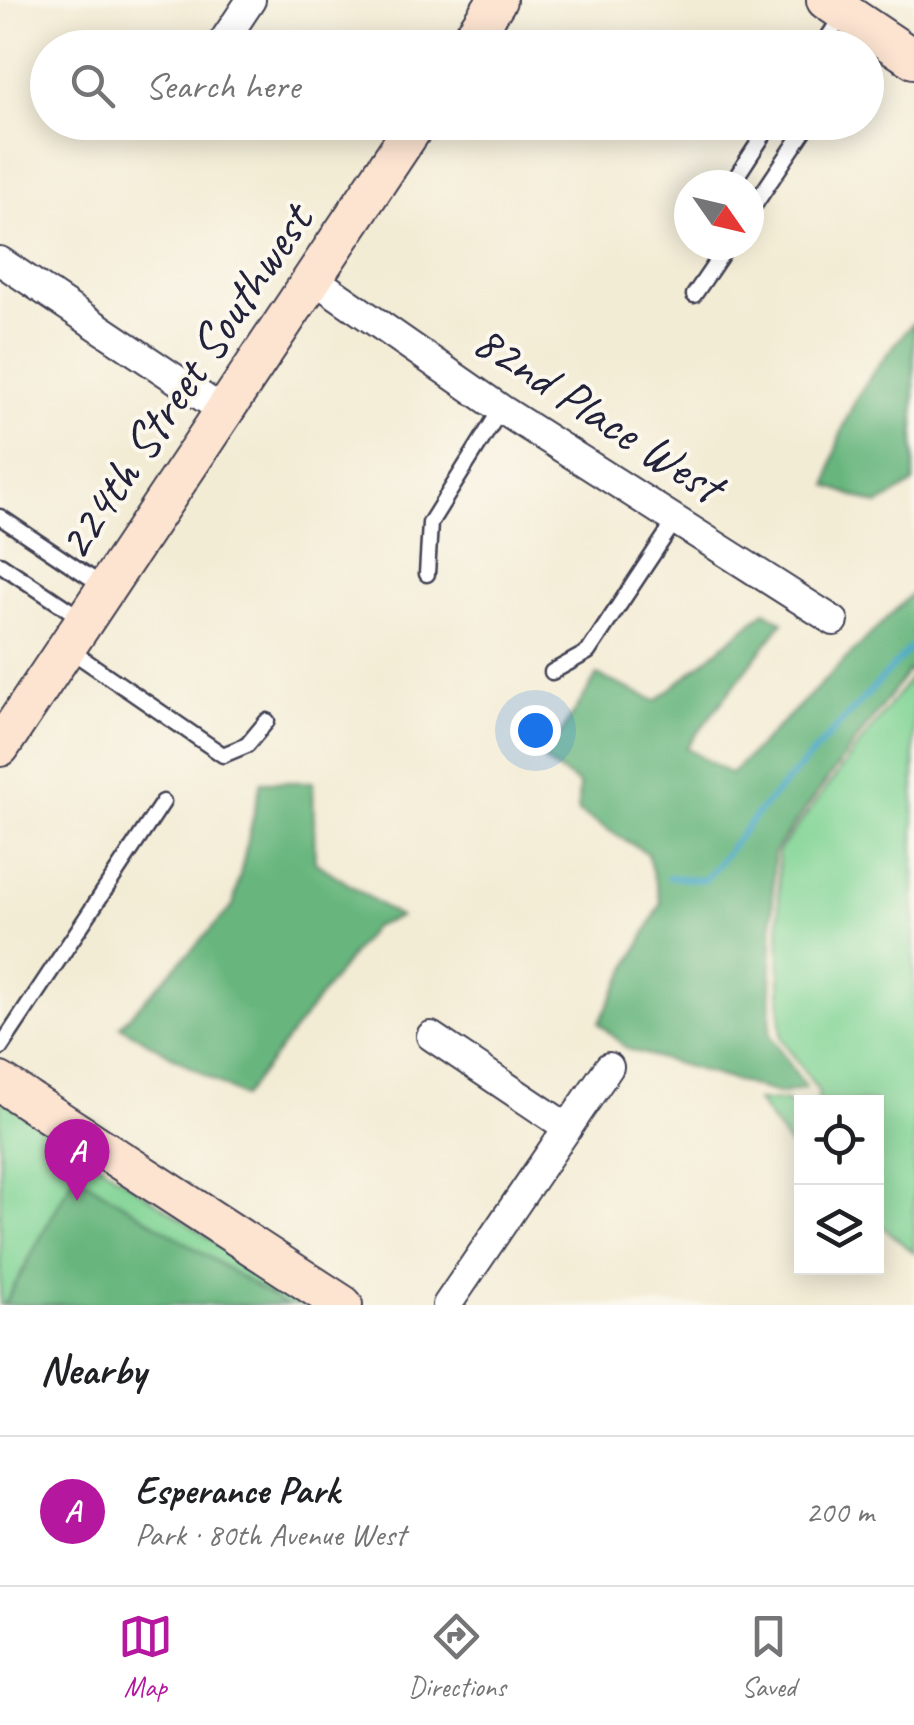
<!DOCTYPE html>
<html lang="en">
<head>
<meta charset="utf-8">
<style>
  body { margin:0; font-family:Caveat,sans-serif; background:#f2f2f2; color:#202124 }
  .controls { position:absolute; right:30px; bottom:30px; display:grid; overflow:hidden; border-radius:0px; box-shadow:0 5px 25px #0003 }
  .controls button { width:90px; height:90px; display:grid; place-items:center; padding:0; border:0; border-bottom:2px solid #e0e0e0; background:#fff; color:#202124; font:50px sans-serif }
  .compass { position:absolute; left:674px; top:170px; width:90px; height:90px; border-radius:50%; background:#fff; box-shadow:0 5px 25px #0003; rotate:124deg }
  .you { position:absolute; left:535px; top:730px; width:35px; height:35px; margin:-25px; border:8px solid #fff; border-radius:50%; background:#1a73e8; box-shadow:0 0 0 15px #1a73e833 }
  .badge { display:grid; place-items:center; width:65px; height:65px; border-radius:50%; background:#b5179e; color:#fff; font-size:32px; font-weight:700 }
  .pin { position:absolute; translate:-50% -82px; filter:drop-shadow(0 2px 5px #0008) }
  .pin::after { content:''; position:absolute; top:52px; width:35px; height:30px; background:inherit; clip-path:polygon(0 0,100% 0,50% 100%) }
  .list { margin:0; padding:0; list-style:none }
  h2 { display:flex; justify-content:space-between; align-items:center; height:130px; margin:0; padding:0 40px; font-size:42px }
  h2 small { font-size:32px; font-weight:400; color:#757577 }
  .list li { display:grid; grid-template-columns:65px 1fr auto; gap:30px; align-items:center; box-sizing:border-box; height:150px; padding:0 40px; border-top:2px solid #e0e0e0 }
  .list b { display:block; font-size:38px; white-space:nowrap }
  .list p { margin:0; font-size:32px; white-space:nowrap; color:#757577 }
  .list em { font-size:32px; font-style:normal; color:#757577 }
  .icon { flex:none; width:55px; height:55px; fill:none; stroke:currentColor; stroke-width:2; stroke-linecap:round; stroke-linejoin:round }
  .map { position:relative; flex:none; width:914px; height:1305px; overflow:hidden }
  .search { position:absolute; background:#fff; box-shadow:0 5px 25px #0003; left:30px; right:30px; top:30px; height:110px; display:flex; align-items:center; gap:25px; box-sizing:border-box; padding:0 35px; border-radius:55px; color:#757577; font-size:38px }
  .sheet { height:280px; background:#fff }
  nav { display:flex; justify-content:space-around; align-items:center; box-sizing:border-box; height:140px; border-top:2px solid #e0e0e0; background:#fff; font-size:28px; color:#757577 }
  nav a { display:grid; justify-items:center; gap:5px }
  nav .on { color:#b5179e }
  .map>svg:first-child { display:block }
  .green { fill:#81d495; stroke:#527b68; stroke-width:2.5 }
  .forest { fill:#68b67e; stroke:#456c5c; stroke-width:2.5 }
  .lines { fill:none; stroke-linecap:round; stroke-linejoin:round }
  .stream { stroke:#48a8c7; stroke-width:6 }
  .lane-casing { stroke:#414052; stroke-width:19 }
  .street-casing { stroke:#414052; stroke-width:32 }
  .secondary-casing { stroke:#414052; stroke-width:42 }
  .lane { stroke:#fff; stroke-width:14 }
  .street { stroke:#fff; stroke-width:28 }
  .secondary { stroke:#fde4d1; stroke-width:38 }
  .labels { text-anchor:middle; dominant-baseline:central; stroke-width:8; stroke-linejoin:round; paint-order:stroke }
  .street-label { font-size:50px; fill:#22223b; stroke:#fbf7ec }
</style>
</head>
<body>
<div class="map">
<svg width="914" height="1305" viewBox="0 0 914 1305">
  <rect width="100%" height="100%" fill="#fbf7ec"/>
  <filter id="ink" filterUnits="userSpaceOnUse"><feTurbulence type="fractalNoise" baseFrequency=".01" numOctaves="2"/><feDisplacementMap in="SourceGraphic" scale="20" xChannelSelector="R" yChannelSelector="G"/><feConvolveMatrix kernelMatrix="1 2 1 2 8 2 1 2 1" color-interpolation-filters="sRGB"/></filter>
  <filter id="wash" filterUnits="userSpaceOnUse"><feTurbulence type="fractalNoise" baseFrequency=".0048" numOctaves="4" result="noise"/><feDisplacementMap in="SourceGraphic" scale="40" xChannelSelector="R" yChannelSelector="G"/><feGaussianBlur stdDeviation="2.25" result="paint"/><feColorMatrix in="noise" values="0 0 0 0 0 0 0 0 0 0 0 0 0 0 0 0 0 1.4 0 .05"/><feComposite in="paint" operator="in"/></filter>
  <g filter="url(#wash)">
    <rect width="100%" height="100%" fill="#f3ecd5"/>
    <g class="green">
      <polygon points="910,678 914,680 914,1253 877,1222 876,1102 817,1102 819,1092 781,1038 778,852"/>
      <polygon points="0,1097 309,1305 0,1305"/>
      <polygon points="757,1101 784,1101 801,1109 801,1161"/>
    </g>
    <g class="forest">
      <path d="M 914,322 L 914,483 L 878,505 L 828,486 C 840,412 866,377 914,322 Z"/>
      <polygon points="914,591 914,674 908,671 774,852 770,1035 806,1088 780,1094 627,1049 599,1023 661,903 647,853 578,812 579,784 544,761 597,675 656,701 765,611 783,622 686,748 731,774"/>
      <polygon points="261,782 313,782 315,862 399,917 373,927 243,1097 120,1026 233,906"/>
      <polygon points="75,1174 286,1305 4,1305"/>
    </g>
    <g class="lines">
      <polyline class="stream" points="669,877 705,880 756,815 914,644"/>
    </g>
  </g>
  <g filter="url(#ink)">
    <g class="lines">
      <g class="lane-casing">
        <g id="lane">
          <polyline points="821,48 844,13"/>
          <polyline points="731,185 772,122"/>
          <polyline points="749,213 810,122"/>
          <polyline points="694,295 728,245"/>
          <polyline points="0,517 106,588"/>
          <polyline points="0,564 84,620"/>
          <polyline points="427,574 430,523 501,409"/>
          <polyline points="67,648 223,755 247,745 267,721"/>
          <polyline points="552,672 588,652 675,521"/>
          <polyline points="0,1048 163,802"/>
        </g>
      </g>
      <g class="street-casing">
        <g id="street">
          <polyline points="219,48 251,0"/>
          <polyline points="0,261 225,412"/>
          <polyline points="314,279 501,409 834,621"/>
          <polyline points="431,1036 568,1128"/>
          <polyline points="447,1305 609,1067"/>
        </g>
      </g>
      <g class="secondary-casing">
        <g id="secondary">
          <polyline points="826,0 914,59"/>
          <polyline points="466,48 497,0"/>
          <polyline points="0,747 417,122"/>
          <polyline points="0,1082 343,1305"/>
        </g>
      </g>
      <use href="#lane" class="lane"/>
      <use href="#street" class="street"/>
      <use href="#secondary" class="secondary"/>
    </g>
  </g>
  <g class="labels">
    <g class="street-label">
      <text transform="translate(184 382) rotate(-56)">224th Street Southwest</text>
      <text transform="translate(598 413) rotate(33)">82nd Place West</text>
    </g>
  </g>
</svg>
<div class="controls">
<button><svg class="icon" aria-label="locate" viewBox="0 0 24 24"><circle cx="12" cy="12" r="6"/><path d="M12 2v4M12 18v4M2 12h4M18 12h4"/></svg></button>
<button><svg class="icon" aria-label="layers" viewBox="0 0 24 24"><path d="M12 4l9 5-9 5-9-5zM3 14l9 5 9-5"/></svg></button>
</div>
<svg class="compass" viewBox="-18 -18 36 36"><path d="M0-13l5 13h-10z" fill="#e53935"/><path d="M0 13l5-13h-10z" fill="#757577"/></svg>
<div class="you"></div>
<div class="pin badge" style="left:77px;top:1201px">A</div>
<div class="search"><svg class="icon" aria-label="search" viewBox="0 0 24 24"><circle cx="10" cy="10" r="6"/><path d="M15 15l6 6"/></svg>Search here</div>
</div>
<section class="sheet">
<h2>Nearby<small></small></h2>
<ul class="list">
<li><span class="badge">A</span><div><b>Esperance Park</b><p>Park · 80th Avenue West</p></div><em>200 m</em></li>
</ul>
</section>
<nav>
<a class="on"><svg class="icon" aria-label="map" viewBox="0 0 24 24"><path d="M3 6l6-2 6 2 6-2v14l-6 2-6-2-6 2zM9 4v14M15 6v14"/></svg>Map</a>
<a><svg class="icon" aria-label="directions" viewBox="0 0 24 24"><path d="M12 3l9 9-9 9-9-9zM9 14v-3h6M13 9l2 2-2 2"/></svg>Directions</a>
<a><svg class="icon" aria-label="saved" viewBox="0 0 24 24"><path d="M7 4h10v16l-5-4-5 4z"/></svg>Saved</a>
</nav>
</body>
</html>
